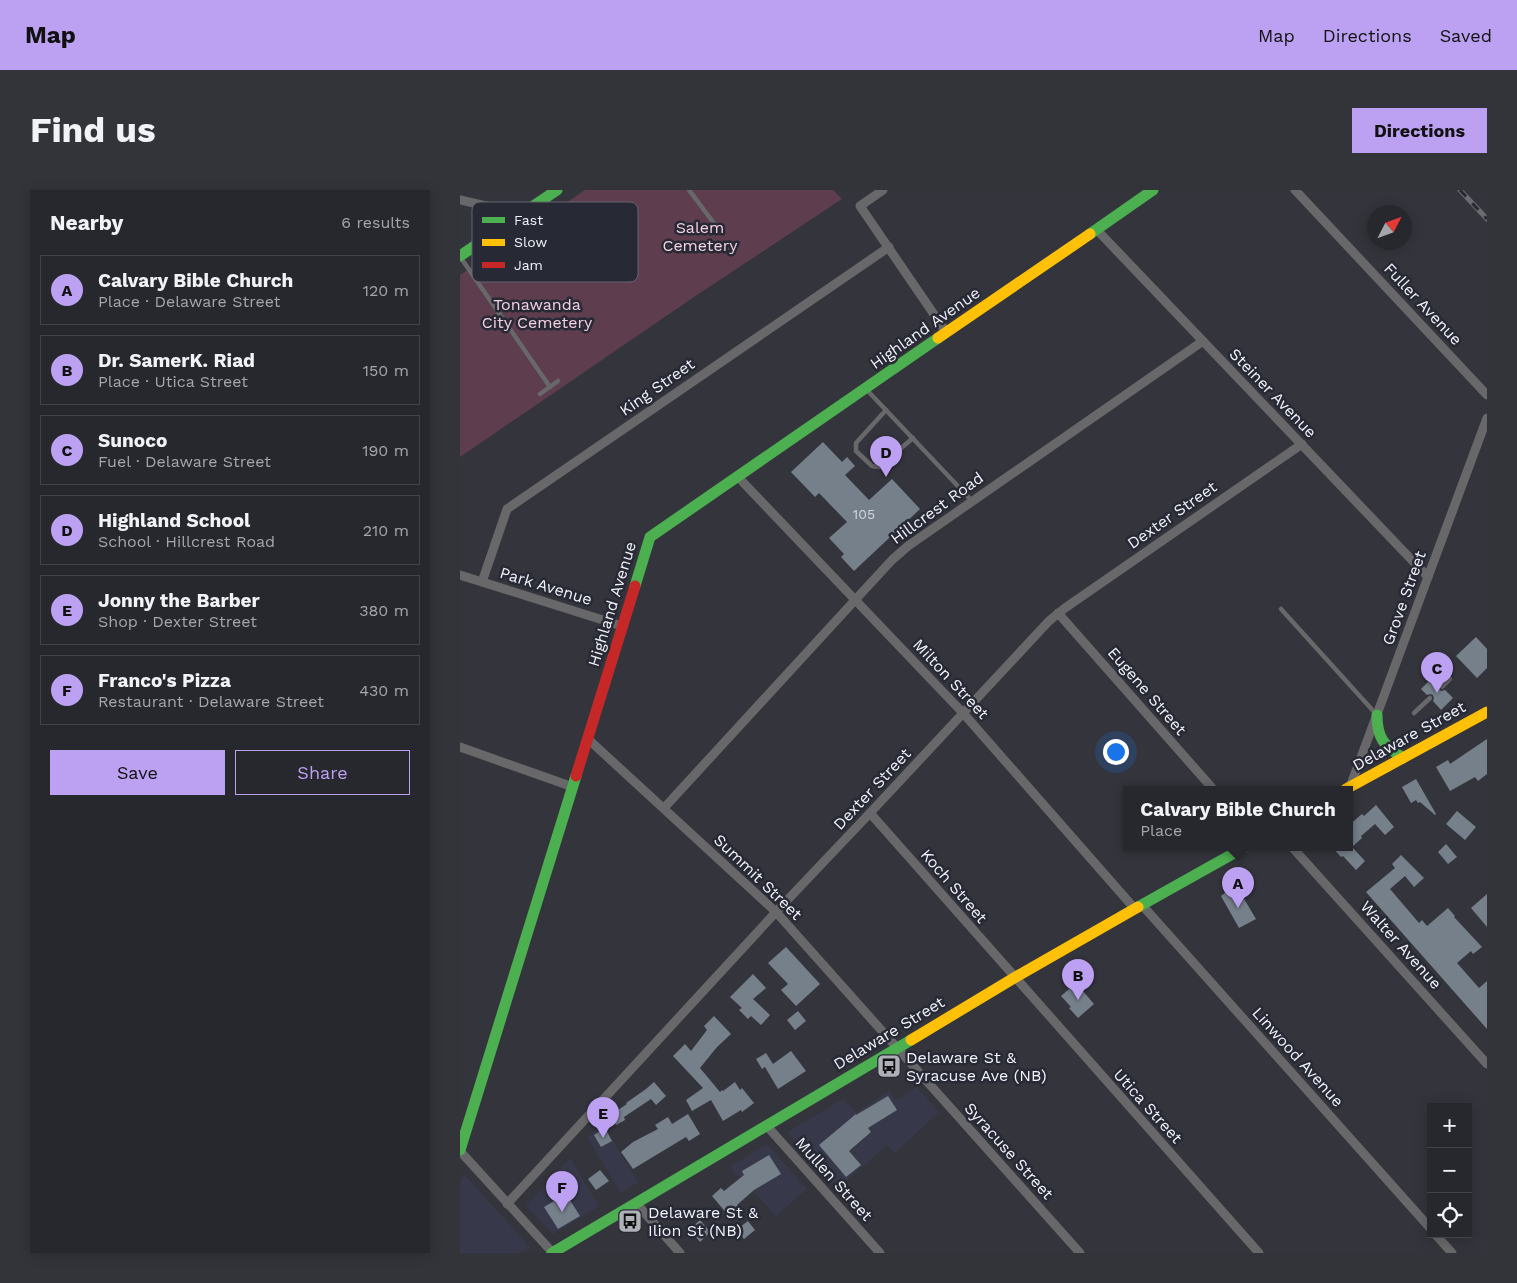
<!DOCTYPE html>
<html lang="en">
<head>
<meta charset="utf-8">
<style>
  body { margin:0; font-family:"Work Sans",sans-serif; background:#333439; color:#f1f3f6 }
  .controls { position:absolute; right:15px; bottom:15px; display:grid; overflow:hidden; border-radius:0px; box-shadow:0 2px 12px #0003 }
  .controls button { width:45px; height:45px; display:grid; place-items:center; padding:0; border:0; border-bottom:1px solid #434449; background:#27282d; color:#f1f3f6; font:25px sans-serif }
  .compass { position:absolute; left:907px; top:15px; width:45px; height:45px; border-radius:50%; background:#27282d; box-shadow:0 2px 12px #0003; rotate:48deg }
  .you { position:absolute; left:655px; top:561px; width:18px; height:18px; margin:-12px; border:4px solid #fff; border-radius:50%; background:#1a73e8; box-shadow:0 0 0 8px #1a73e833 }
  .badge { display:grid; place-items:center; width:32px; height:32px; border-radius:50%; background:#bca0f2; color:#111; font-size:16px; font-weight:700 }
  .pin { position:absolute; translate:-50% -41px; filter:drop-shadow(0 1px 2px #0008) }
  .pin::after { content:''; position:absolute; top:26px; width:18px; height:15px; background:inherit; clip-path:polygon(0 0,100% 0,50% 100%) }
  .popup { position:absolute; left:663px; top:596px; width:230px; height:65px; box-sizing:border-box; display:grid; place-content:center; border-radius:0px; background:#27282d; filter:drop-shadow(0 1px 4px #0005); font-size:16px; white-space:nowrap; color:#a4a6aa }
  .popup b { font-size:19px; color:#f1f3f6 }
  .popup::after { content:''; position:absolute; left:50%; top:100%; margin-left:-10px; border:10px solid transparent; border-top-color:#27282d }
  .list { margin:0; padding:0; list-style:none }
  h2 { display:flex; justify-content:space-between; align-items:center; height:65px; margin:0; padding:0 20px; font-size:21px }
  h2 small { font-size:16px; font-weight:400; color:#a4a6aa }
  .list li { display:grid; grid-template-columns:32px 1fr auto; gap:15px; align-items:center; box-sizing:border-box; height:70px; margin:0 10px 10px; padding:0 10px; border:1px solid #434449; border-radius:0px }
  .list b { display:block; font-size:19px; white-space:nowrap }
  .list p { margin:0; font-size:16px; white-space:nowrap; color:#a4a6aa }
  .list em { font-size:16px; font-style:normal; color:#a4a6aa }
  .actions { display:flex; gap:10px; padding:15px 20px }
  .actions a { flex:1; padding:11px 0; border:1px solid #bca0f2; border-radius:0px; text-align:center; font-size:18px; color:#bca0f2 }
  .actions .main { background:#bca0f2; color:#111 }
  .icon { flex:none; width:28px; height:28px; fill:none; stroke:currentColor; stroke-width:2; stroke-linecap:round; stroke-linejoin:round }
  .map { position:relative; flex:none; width:1027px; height:1063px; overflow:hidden; border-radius:0px }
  header { display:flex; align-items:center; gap:30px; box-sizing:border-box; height:70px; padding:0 25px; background:#bca0f2; color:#111 }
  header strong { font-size:24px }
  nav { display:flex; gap:28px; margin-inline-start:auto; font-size:18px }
  .intro { display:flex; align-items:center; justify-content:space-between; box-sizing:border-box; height:120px; padding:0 30px }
  h1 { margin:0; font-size:35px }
  .button { padding:12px 22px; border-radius:0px; background:#bca0f2; color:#111; font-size:18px; font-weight:700 }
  main { display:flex; gap:30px; padding:0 30px }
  aside { flex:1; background:#27282d; border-radius:0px; box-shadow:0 2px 12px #0003 }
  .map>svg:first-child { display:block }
  .built { fill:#373849 }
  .green { fill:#5d3d4e }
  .building { fill:#75808b }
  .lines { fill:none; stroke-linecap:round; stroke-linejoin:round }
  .lane { stroke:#686769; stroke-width:4.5 }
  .street { stroke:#686769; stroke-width:9 }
  .fast { stroke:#4caf50; stroke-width:11 }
  .slow { stroke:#ffc107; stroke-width:11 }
  .jam { stroke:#c62828; stroke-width:11 }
  .rail-casing { stroke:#6b6c6f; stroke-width:5 }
  .rail { stroke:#272935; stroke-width:3; stroke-dasharray:9; stroke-linecap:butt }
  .labels { text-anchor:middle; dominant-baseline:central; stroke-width:5; stroke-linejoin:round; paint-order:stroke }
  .number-label { font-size:14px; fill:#d2d6de }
  .park-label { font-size:16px; fill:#f4d0e1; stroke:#272935 }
  .street-label { font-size:16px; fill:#f1f2fa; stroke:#272935 }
  .poi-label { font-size:16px; fill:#f1f2fa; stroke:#272935; text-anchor:start }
  .key { fill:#272935; stroke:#646570; stroke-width:1 }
  .key-label { font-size:14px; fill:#f1f2fa }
</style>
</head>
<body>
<header>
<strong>Map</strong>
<nav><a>Map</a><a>Directions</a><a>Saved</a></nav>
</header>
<div class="intro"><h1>Find us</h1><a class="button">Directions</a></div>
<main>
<aside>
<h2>Nearby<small>6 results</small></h2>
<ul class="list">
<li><span class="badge">A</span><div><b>Calvary Bible Church</b><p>Place · Delaware Street</p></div><em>120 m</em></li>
<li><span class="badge">B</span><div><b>Dr. SamerK. Riad</b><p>Place · Utica Street</p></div><em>150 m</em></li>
<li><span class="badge">C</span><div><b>Sunoco</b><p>Fuel · Delaware Street</p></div><em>190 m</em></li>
<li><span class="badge">D</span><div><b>Highland School</b><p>School · Hillcrest Road</p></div><em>210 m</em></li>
<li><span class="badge">E</span><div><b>Jonny the Barber</b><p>Shop · Dexter Street</p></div><em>380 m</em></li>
<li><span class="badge">F</span><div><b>Franco's Pizza</b><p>Restaurant · Delaware Street</p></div><em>430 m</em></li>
</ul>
<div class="actions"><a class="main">Save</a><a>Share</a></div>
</aside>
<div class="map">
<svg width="1027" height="1063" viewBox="0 0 1027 1063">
  <rect width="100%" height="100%" fill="#34353c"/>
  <g class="built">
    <polygon points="457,897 479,922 435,963 427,955 377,999 327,942 383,909 396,922 429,901 436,910"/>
    <polygon points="142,933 178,992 161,1003 128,948"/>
    <polygon points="307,954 347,999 316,1026 270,977"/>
    <polygon points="110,968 139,1016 93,1044 66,1016"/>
    <polygon points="5,985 70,1057 60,1063 0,1063 0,990"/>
  </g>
  <polygon class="green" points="125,0 373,0 382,9 234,107 0,267 0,85"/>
  <g class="building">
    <polygon points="363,252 382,272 387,267 395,276 385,285 409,310 432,289 460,319 394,381 381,367 384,364 369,348 387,332 359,303 355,307 331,282"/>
    <polygon points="1016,447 1027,459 1027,478 1017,488 996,466"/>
    <polygon points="973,487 979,494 979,499 981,501 985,500 993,508 981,520 973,511 974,508 973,505 970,504 967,505 961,499"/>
    <polygon points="1027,549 1027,584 1018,591 1015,587 990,601 976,577 988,570 990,574"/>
    <polygon points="956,589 976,624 975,625 960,612 958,613 956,610 951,613 942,597"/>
    <polygon points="916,615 934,637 925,645 915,634 901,646 902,648 892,657 905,671 896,680 883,666 881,667 872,657 889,657 889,635 902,624 904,626"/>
    <polygon points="997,621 1016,637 1005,650 986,634"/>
    <polygon points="986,654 997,667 988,674 978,662"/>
    <polygon points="941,665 964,688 954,697 945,686 930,699 959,733 962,730 967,736 988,718 995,726 994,727 1022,757 1013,764 1011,761 997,773 1019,798 1027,791 1027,839 906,702 935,678 932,674"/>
    <polygon points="777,697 796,729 779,738 761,706 766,702"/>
    <polygon points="1027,704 1027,737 1011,718"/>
    <polygon points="326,757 360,794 336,816 321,800 328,794 308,773"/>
    <polygon points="293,784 306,798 293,809 310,825 301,835 291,826 288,829 279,820 282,818 270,807"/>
    <polygon points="616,793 634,814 618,828 609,818 611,817 601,806"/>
    <polygon points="338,821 346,831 335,840 327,830"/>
    <polygon points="254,826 271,844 257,857 240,878 260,902 262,900 263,901 275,892 280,900 282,898 294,913 282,922 281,920 263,931 251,910 232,921 226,910 243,898 213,866 225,854 231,861 247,840 244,836"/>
    <polygon points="331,861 346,881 318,899 305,877 302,879 296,869 306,863 313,874"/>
    <polygon points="194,892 206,906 196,915 191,909 164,927 165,930 156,935 150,925 167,914 166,913 186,899"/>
    <polygon points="428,906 437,920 408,938 411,942 389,961 401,975 386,987 359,955 396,924 396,925"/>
    <polygon points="228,924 240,944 229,951 226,947 173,979 161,962 173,952 198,939 195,935 208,927 212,934"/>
    <polygon points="145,938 152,951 141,957 134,945"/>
    <polygon points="309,965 321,984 294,1000 277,1015 278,1016 268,1025 252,1006 261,998 264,1001 284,985 282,981"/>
    <polygon points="140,980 149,991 136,1000 128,989"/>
    <polygon points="106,1004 120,1026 98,1039 84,1017"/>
    <polygon points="240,1030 250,1042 240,1052 230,1039"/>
    <polygon points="288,1031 295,1040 284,1049 276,1040"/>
  </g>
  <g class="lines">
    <g class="lane">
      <polyline points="229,0 256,36"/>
      <polyline points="1,68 90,197"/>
      <polyline points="406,199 512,311"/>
      <polyline points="80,204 98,191"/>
      <polyline points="426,220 396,253 396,261 412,276 419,277 453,248"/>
      <polyline points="821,419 916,524"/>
      <polyline points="982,497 990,489"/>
      <polyline points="954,523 970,508"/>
    </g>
    <g class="street">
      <polyline points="423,0 400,16 486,142"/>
      <polyline points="835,0 1027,205"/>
      <polyline points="0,10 62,24"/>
      <polyline points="637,40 968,387"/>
      <polyline points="278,287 503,523 675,719"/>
      <polyline points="0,385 162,436"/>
      <polyline points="22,392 47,319 429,57"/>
      <polyline points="598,423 753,599"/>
      <polyline points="128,549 316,722 620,1063"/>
      <polyline points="0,557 113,597"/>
      <polyline points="890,597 1027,228"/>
      <polyline points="204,618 396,409 432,370 448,356 743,151"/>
      <polyline points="410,623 799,1063"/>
      <polyline points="832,657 1027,874"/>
      <polyline points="682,715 971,1039"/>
      <polyline points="306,935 420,1063"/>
      <polyline points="0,961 93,1063"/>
      <polyline points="176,1013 220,1063"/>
      <polyline points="47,1014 316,722 410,623 589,431 605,418 842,254"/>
      <polyline points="975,1044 992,1063"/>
    </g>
    <g class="fast">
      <polyline points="630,44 693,0"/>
      <polyline points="0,66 97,0"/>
      <polyline points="175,396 190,347 478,148"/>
      <path d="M 917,525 C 917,549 924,555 943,568"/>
      <polyline points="678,717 785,657"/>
      <polyline points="0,960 116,586"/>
      <polyline points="92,1063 451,850"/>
    </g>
    <g class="slow">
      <polyline points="478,148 630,44"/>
      <polyline points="886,599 1027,522"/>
      <polyline points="451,850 554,788 678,717"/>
    </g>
    <polyline class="jam" points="116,586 175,396"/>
    <g class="rail-casing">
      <polyline id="rail" points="1000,0 1027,29"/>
    </g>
    <use href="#rail" class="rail"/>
  </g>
  <defs>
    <g id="bus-square" transform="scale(1.25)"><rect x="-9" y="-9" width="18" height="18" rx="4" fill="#afb0b8" stroke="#272935"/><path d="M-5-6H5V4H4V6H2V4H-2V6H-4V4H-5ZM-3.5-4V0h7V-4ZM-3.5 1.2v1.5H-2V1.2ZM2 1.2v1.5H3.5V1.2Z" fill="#111"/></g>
  </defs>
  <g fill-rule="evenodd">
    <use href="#bus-square" x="429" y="876"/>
    <use href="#bus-square" x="170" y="1031"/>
  </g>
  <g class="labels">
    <g class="number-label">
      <text x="404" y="324">105</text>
    </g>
    <g class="park-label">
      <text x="240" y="37">Salem<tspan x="240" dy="18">Cemetery</tspan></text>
      <text x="77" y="114">Tonawanda<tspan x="77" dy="18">City Cemetery</tspan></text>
    </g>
    <g class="street-label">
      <text transform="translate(963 114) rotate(47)">Fuller Avenue</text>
      <text transform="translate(465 138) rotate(-35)">Highland Avenue</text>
      <text transform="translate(197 197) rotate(-35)">King Street</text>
      <text transform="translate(813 203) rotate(46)">Steiner Avenue</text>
      <text transform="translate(477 318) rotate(-36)">Hillcrest Road</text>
      <text transform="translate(712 325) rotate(-35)">Dexter Street</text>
      <text transform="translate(86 396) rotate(17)">Park Avenue</text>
      <text transform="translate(944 408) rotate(-70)">Grove Street</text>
      <text transform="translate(152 414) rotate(-73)">Highland Avenue</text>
      <text transform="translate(491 489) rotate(47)">Milton Street</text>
      <text transform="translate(687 501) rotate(49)">Eugene Street</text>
      <text transform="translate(949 546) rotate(-29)">Delaware Street</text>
      <text transform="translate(412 599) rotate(-47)">Dexter Street</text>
      <text transform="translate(298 687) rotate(44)">Summit Street</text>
      <text transform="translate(494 696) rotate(49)">Koch Street</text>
      <text transform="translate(941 755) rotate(48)">Walter Avenue</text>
      <text transform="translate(429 843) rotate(-31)">Delaware Street</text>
      <text transform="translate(838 867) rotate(48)">Linwood Avenue</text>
      <text transform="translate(688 916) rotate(48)">Utica Street</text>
      <text transform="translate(549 961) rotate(48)">Syracuse Street</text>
      <text transform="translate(374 989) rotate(48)">Mullen Street</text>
    </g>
    <g class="poi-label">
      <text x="446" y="867">Delaware St &amp;<tspan x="446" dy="18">Syracuse Ave (NB)</tspan></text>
      <text x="188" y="1022">Delaware St &amp;<tspan x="188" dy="18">Ilion St (NB)</tspan></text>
    </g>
  </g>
  <rect x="12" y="12" width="166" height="80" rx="8" class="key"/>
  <rect x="22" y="27" width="23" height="6" fill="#4caf50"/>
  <rect x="22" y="49" width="23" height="7" fill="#ffc107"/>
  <rect x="22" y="72" width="23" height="6" fill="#c62828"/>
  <g class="key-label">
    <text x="54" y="35">Fast</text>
    <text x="54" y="57">Slow</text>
    <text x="54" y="80">Jam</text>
  </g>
</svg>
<div class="controls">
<button>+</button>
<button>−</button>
<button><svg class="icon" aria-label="locate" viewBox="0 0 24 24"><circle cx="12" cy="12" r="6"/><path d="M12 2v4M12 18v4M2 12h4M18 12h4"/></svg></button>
</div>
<svg class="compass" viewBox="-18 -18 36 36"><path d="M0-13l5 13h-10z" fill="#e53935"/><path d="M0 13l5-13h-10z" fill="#a4a6aa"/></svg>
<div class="you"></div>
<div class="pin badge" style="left:778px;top:718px">A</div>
<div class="popup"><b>Calvary Bible Church</b>Place</div>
<div class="pin badge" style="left:618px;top:810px">B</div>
<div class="pin badge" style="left:977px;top:503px">C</div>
<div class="pin badge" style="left:426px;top:287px">D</div>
<div class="pin badge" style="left:143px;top:948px">E</div>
<div class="pin badge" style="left:102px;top:1022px">F</div>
</div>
</main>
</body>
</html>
